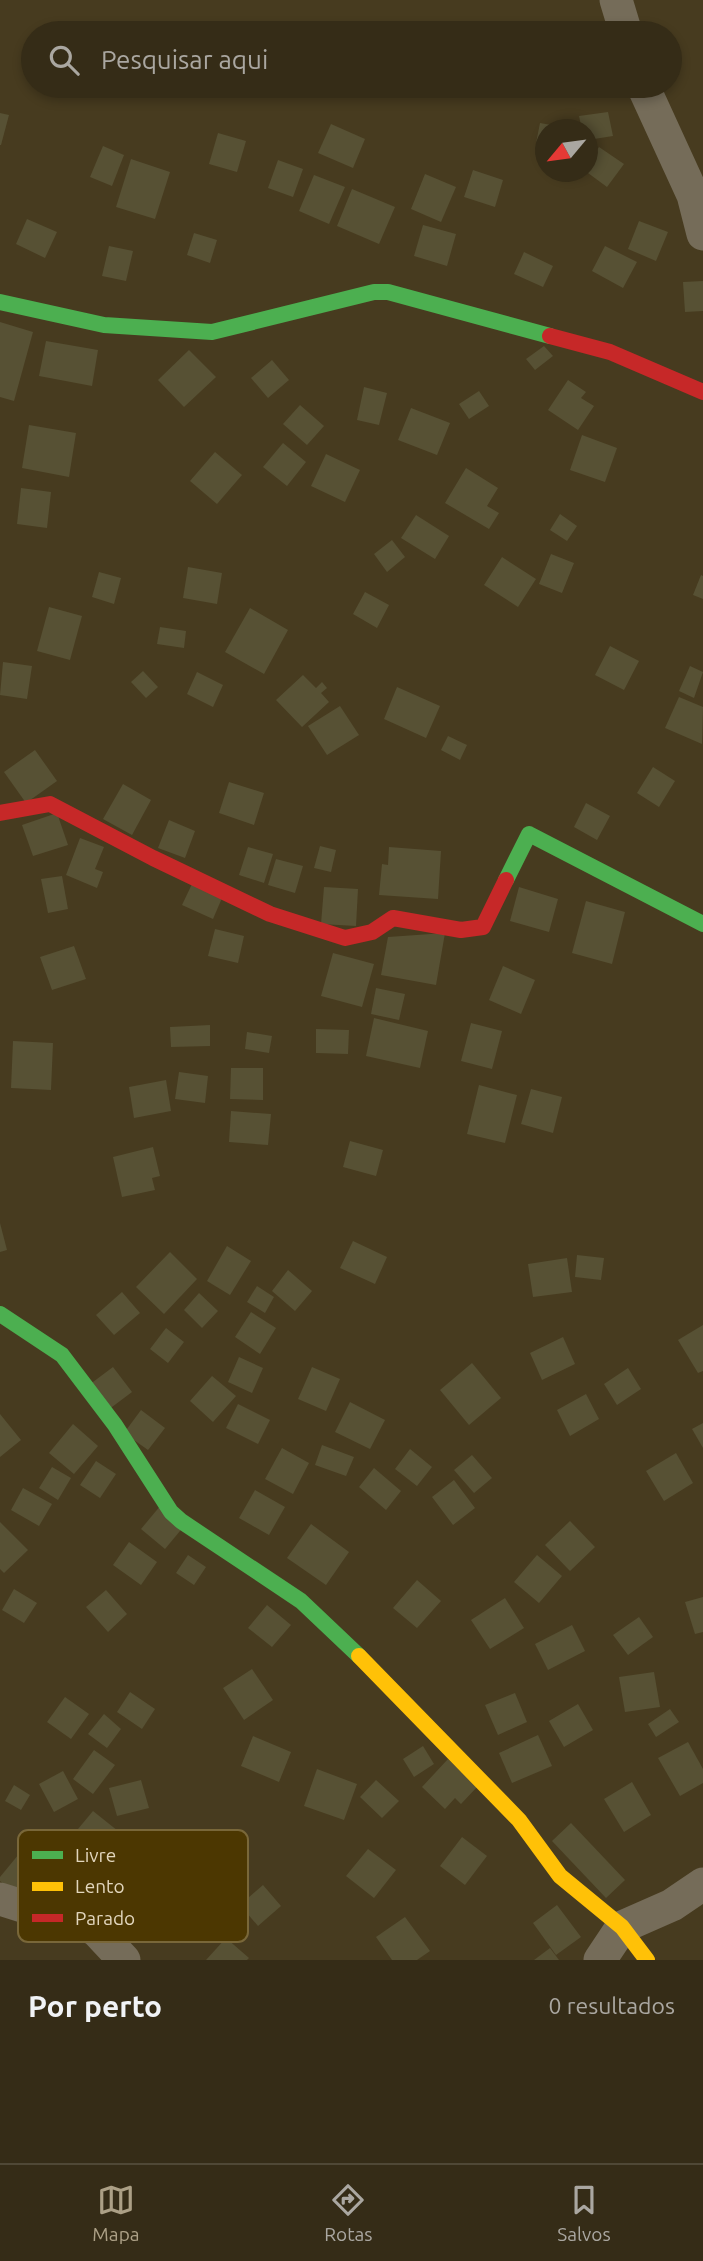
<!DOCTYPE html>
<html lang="pt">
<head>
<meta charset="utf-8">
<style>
  body { margin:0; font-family:Ubuntu,sans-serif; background:#403824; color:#f1f3f6 }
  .compass { position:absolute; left:535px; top:119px; width:63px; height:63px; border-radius:50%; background:#352c17; box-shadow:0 4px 10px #0003; rotate:241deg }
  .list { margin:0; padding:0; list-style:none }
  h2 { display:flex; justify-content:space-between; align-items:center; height:91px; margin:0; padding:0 28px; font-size:30px }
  h2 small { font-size:23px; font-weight:400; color:#aaa7a1 }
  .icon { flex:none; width:38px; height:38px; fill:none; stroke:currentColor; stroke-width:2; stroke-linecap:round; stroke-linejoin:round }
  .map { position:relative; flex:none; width:703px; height:1960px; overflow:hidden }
  .search { position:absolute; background:#352c17; box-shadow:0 4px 10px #0003; left:21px; right:21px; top:21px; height:77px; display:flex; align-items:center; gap:18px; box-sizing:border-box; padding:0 24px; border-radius:38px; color:#aaa7a1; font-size:26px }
  .sheet { height:203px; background:#352c17 }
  nav { display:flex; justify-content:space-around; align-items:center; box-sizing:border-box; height:98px; border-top:2px solid #4f4836; background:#352c17; font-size:19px; color:#aaa7a1 }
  nav a { display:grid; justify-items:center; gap:4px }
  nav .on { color:#aca086 }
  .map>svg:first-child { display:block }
  .building { fill:#575134 }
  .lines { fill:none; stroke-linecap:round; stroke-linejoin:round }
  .street { stroke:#756c59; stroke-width:33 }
  .fast { stroke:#4caf50; stroke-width:16 }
  .slow { stroke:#ffc107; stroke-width:16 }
  .jam { stroke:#c62828; stroke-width:16 }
  .key { fill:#4c3701; stroke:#796739; stroke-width:2 }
  .key-label { font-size:19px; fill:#e2d6bd }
</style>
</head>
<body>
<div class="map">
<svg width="703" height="1960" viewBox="0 0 703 1960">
  <rect width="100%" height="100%" fill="#473b1f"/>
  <g class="building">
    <polygon points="608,112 613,136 588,140 588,130 582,130 579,116"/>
    <polygon points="0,113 9,115 1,145 0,145"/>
    <polygon points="540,123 568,128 568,130 546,130 546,145 536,143"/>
    <polygon points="331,124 365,139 353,168 318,153"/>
    <polygon points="218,133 246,141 237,172 209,164"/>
    <polygon points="103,146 124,155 112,186 90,177"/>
    <polygon points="599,147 624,164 607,187 588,173 588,164"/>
    <polygon points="131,159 170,172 155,219 116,207"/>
    <polygon points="278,160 303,169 293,197 268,188"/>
    <polygon points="473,170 503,180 495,207 464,197"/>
    <polygon points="425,174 456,187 441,222 411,209"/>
    <polygon points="314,175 345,187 329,224 299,211"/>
    <polygon points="352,189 395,207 379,244 337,226"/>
    <polygon points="27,219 57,232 45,258 16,244"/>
    <polygon points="639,221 668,232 656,261 628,249"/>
    <polygon points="423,225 456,234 447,266 414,256"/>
    <polygon points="194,233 217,240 210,263 187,255"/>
    <polygon points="109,246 133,251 126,281 102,276"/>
    <polygon points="605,246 637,262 623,288 592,271"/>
    <polygon points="524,252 553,266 543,287 514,274"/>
    <polygon points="703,281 703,311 685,312 683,282"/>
    <polygon points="0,322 33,332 14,401 0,397"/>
    <polygon points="46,341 98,350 92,386 39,376"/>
    <polygon points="544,346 553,356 535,370 526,359"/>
    <polygon points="189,350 216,377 184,407 158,380"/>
    <polygon points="272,360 289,380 268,398 251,378"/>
    <polygon points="568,380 586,392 581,398 594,406 578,430 548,410"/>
    <polygon points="364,387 387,393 379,425 357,420"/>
    <polygon points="479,391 489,406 469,419 459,404"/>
    <polygon points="300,405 324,426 307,445 283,424"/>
    <polygon points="411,408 450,423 437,455 398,440"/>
    <polygon points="29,425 76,433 69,477 22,468"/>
    <polygon points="582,435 617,448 605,482 570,470"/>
    <polygon points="283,443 306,462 287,486 263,467"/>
    <polygon points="215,452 242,475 217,504 190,481"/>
    <polygon points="326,454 360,470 345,502 311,486"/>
    <polygon points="466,468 498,488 487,506 499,513 489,529 445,503"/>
    <polygon points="21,488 51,492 47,528 17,524"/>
    <polygon points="560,514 577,526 567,541 550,530"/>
    <polygon points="416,515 449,536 435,559 401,538"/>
    <polygon points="392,540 405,557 387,572 374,554"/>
    <polygon points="551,554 574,563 562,593 539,584"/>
    <polygon points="502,557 536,579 518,607 484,585"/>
    <polygon points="188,567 222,573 217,604 183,598"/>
    <polygon points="99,572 121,578 114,604 92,597"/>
    <polygon points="701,575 703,576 703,599 693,595"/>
    <polygon points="365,592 389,605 377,628 353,614"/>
    <polygon points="49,607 82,616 70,660 37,651"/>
    <polygon points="250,608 288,630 264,674 225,652"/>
    <polygon points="160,627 186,631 184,648 157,644"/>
    <polygon points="610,646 639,661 624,690 595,675"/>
    <polygon points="3,662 32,666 27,699 0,695"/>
    <polygon points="690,666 703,672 694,698 679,691"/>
    <polygon points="143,671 158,687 146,698 131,682"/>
    <polygon points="197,672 223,685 213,707 187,694"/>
    <polygon points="303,675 316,688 322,682 327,688 321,693 329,702 302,727 276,700"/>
    <polygon points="397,687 440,706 426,738 384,719"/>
    <polygon points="679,697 703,707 702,744 665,728"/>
    <polygon points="340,706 359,735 327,755 308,726"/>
    <polygon points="448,736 467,745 460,760 441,750"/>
    <polygon points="35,750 57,781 26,803 4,772"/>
    <polygon points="653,767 675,781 659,807 637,793"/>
    <polygon points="229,782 264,793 254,825 219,813"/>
    <polygon points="123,784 151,800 132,835 103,819"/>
    <polygon points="586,803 610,816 597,840 574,827"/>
    <polygon points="57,813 68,845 33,856 22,825"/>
    <polygon points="169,820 195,831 185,858 158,848"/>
    <polygon points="80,838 104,847 95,869 103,872 97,888 66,875"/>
    <polygon points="320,846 336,850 331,872 314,868"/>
    <polygon points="248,847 273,854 264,883 239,875"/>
    <polygon points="389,847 441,851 438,899 379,895 382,864 388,865"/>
    <polygon points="276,859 303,866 295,893 268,885"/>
    <polygon points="62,876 68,909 48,913 41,879"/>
    <polygon points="192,884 222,898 213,919 182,905"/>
    <polygon points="324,887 358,889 356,926 321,924"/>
    <polygon points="519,887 558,899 549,932 510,921"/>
    <polygon points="586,901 625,912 612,964 572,953"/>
    <polygon points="215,929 244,936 238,963 208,956"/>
    <polygon points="445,933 436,985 381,975 388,937"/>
    <polygon points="74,946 86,979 52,990 40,957"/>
    <polygon points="333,953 374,964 362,1007 321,996"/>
    <polygon points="503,966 535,980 521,1014 489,1000"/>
    <polygon points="376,988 405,994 399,1020 371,1014"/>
    <polygon points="374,1018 428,1031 420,1068 366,1056"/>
    <polygon points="471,1023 502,1031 492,1069 461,1061"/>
    <polygon points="210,1025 210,1046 171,1047 170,1027"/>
    <polygon points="316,1029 349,1030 348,1054 316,1053"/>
    <polygon points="247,1032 272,1036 269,1053 245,1049"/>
    <polygon points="13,1041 53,1043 51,1090 11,1088"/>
    <polygon points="231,1068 263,1068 263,1100 230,1099"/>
    <polygon points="179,1072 208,1076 205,1103 175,1099"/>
    <polygon points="166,1080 171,1111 134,1118 129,1087"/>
    <polygon points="479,1085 517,1095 505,1143 467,1134"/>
    <polygon points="531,1089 562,1097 553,1133 521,1124"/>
    <polygon points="231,1111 271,1114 268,1145 229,1142"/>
    <polygon points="350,1141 383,1150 376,1176 343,1167"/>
    <polygon points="153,1147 160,1176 152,1178 155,1190 122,1197 113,1157"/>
    <polygon points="0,1223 7,1250 0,1252"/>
    <polygon points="353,1241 387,1257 375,1284 340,1268"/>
    <polygon points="227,1246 251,1261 230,1295 207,1281"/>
    <polygon points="170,1252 197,1279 164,1314 136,1287"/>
    <polygon points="577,1255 604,1258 601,1280 575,1277"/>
    <polygon points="567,1258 572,1292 533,1297 528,1264"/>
    <polygon points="288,1270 312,1291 295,1311 272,1291"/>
    <polygon points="257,1286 274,1297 265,1313 247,1302"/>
    <polygon points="122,1292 140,1313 114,1335 96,1315"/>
    <polygon points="199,1293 218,1311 202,1328 184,1310"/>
    <polygon points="251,1312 276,1328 260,1354 235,1337"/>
    <polygon points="703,1325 703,1371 698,1373 678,1340"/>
    <polygon points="166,1328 184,1342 168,1363 150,1349"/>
    <polygon points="563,1337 575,1364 542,1380 530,1353"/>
    <polygon points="239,1357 263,1368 252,1393 228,1382"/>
    <polygon points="472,1363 501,1398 469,1425 440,1390"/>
    <polygon points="113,1367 132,1392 108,1410 89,1385"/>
    <polygon points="312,1367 340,1379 326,1411 298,1399"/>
    <polygon points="628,1368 641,1389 617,1405 604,1384"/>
    <polygon points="212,1376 236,1396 213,1422 190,1401"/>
    <polygon points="586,1394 599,1419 570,1436 557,1410"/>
    <polygon points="350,1402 385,1420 370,1449 335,1432"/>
    <polygon points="238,1404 270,1420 258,1444 226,1428"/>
    <polygon points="141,1410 165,1428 148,1450 124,1433"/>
    <polygon points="0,1414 21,1440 0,1457"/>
    <polygon points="703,1423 703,1448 692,1429"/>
    <polygon points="73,1424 98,1446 74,1474 49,1453"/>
    <polygon points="322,1445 354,1457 346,1476 315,1465"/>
    <polygon points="282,1448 309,1463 293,1494 265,1479"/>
    <polygon points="410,1449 432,1467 417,1486 395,1469"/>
    <polygon points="676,1453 693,1483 664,1501 646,1471"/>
    <polygon points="472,1455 492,1478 474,1493 454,1470"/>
    <polygon points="96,1461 116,1474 100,1498 80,1485"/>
    <polygon points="52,1467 71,1478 58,1500 39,1488"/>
    <polygon points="374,1468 401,1491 386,1510 359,1487"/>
    <polygon points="454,1480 475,1508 453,1525 432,1497"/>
    <polygon points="23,1488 52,1504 39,1526 11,1510"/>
    <polygon points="255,1490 285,1507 269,1535 239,1518"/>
    <polygon points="161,1505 185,1525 165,1549 141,1529"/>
    <polygon points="570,1521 595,1547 570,1571 545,1545"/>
    <polygon points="0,1522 28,1550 4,1573 0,1569"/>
    <polygon points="311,1524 349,1552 326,1585 287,1558"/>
    <polygon points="129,1542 157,1562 141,1585 113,1565"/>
    <polygon points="188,1555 206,1567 194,1585 176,1573"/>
    <polygon points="537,1555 562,1576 539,1603 514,1582"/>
    <polygon points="417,1580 441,1601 417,1628 393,1608"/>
    <polygon points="14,1589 37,1603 24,1623 2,1610"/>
    <polygon points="106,1590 127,1614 108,1632 86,1607"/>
    <polygon points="703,1597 703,1632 695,1634 685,1602"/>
    <polygon points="505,1598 524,1628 490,1649 471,1620"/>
    <polygon points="267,1605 291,1625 272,1647 248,1628"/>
    <polygon points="639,1617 653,1637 628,1655 613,1635"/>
    <polygon points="572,1625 585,1651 548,1670 535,1644"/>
    <polygon points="252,1669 273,1700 244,1720 223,1688"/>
    <polygon points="654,1672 660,1707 625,1712 619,1677"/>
    <polygon points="130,1692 155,1709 142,1729 117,1712"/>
    <polygon points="515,1693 527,1722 498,1735 485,1705"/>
    <polygon points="65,1697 89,1714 71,1739 47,1722"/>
    <polygon points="578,1704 593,1730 564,1747 549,1721"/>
    <polygon points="670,1709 679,1722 656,1737 648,1724"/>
    <polygon points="104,1714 121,1729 107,1748 88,1734"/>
    <polygon points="538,1735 552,1766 512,1783 499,1753"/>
    <polygon points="253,1736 291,1752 279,1782 241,1766"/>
    <polygon points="688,1742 703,1769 703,1783 680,1796 658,1758"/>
    <polygon points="423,1746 434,1764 414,1777 403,1759"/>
    <polygon points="94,1750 115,1765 93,1794 73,1779"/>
    <polygon points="448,1759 477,1787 461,1804 455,1798 445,1809 422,1787"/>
    <polygon points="317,1769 357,1784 344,1820 304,1806"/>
    <polygon points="63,1771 78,1799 54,1812 39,1784"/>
    <polygon points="141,1780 149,1808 117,1816 109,1788"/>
    <polygon points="376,1780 399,1801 382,1818 360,1797"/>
    <polygon points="632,1782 651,1815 624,1832 604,1799"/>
    <polygon points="14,1785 30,1795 21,1810 5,1801"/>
    <polygon points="93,1811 123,1835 93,1871 63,1847"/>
    <polygon points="571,1823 625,1880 606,1898 552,1841"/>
    <polygon points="462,1837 487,1856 465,1885 440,1866"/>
    <polygon points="368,1849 396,1870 374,1898 346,1876"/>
    <polygon points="19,1854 42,1874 21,1899 0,1881 0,1877"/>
    <polygon points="263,1885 281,1906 258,1926 240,1905"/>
    <polygon points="557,1905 581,1937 556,1955 533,1923"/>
    <polygon points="405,1917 430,1951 417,1960 392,1960 376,1937"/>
    <polygon points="226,1938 249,1958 247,1960 206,1960"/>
    <polygon points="550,1948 559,1960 534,1960"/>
  </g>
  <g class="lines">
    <g class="street">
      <polyline points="616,0 626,33"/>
      <polyline points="643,86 693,195 703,234"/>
      <polyline points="0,1899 95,1929 124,1960"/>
      <polyline points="600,1960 622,1927 672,1905 703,1884"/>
    </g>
    <g class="fast">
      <polyline points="0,302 104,325 212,332 374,292 388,292 550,336"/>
      <polyline points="506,880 529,834 703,924"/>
      <polyline points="0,1314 62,1355 115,1425 171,1512 181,1521 301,1601 359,1656"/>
    </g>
    <polyline class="slow" points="359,1656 519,1820 560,1876 622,1927 647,1960"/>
    <g class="jam">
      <polyline points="550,336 610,352 703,392"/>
      <polyline points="0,813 50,804 153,858 270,914 345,938 372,932 393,918 461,930 483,927 506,880"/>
    </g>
  </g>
  <rect x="18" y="1830" width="230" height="112" rx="10" class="key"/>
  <rect x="32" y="1851" width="31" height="8" fill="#4caf50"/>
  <rect x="32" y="1882" width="31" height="9" fill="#ffc107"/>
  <rect x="32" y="1914" width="31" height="8" fill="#c62828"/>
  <g class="key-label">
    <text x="75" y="1862">Livre</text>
    <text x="75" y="1893">Lento</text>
    <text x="75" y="1925">Parado</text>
  </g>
</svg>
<svg class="compass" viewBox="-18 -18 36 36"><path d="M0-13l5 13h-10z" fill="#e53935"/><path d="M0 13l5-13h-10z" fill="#aaa7a1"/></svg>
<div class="search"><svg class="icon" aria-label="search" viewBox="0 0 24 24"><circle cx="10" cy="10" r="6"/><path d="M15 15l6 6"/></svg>Pesquisar aqui</div>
</div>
<section class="sheet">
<h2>Por perto<small>0 resultados</small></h2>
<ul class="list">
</ul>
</section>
<nav>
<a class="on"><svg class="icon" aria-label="map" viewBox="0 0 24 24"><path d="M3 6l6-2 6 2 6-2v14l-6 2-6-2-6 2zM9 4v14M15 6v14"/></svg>Mapa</a>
<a><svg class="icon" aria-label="directions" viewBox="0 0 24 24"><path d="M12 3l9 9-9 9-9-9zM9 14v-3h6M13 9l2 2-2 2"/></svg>Rotas</a>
<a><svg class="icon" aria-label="saved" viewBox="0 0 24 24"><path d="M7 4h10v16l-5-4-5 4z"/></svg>Salvos</a>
</nav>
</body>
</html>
